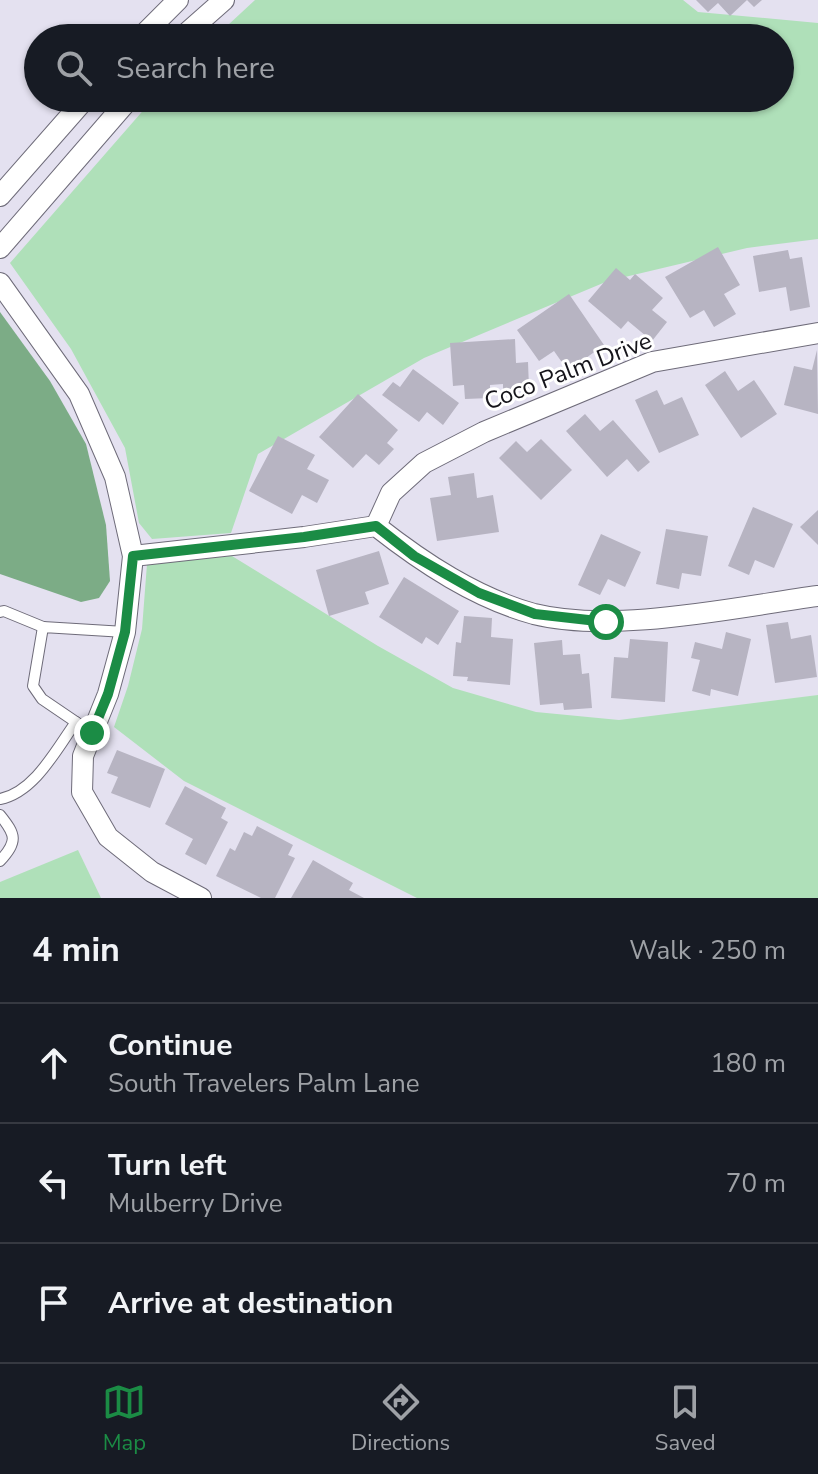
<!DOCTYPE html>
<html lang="en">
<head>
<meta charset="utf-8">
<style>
  body { margin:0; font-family:"Nunito Sans",sans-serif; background:#242831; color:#f1f3f6 }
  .stop { position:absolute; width:24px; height:24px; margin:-18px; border:6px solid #1b8c45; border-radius:50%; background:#fff }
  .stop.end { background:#1b8c45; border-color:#fff; box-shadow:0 2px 8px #0008 }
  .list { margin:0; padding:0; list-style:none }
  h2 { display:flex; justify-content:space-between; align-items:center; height:104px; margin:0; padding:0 32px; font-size:34px }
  h2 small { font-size:26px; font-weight:400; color:#9ea1a6 }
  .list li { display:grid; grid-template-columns:52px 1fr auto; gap:24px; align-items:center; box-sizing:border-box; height:120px; padding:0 32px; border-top:2px solid #363941 }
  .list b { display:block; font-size:30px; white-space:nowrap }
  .list p { margin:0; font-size:26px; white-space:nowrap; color:#9ea1a6 }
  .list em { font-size:26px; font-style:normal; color:#9ea1a6 }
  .icon { flex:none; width:44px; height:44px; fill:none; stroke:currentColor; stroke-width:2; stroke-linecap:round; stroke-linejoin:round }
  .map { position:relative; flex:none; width:818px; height:898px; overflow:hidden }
  .search { position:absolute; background:#171b24; box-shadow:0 2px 6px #0004; left:24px; right:24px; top:24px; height:88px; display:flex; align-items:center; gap:20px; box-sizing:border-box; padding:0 28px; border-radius:44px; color:#9ea1a6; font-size:30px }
  .sheet { height:464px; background:#171b24 }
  nav { display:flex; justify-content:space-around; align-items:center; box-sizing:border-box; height:112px; border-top:2px solid #363941; background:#171b24; font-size:22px; color:#9ea1a6 }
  nav a { display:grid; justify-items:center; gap:4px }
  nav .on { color:#1b8c45 }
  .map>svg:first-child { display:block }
  .green { fill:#afe0b9 }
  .water { fill:#7cac86 }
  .building { fill:#b7b4c2 }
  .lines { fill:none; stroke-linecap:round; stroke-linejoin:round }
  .service-casing { stroke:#6e6b79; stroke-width:12 }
  .minor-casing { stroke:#6e6b79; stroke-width:22 }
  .service { stroke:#fff; stroke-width:10 }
  .minor { stroke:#fff; stroke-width:20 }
  .route { stroke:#1b8c45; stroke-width:10 }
  .labels { text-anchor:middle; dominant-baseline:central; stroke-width:6; stroke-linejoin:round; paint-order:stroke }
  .street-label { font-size:24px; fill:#15141a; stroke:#fff }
</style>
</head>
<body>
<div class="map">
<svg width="818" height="898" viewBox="0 0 818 898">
  <rect width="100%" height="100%" fill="#e4e1f0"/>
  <g class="green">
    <polygon points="255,0 683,0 698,12 818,23 818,239 747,248 608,281 424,358 258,454 231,533 152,539 139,523 125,448 71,349 10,263 154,98 780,98 780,38 214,38"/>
    <polygon points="232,556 378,646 453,688 536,712 619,720 818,695 818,898 417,898 184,781 114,727 128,686 142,629 147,564 160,557"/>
    <polygon points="78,850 101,898 0,898 0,882"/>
  </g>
  <polygon class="water" points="0,312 50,381 86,444 106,525 110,581 99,598 81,602 0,574"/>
  <g class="building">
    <polygon points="696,0 762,0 754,7 747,0 730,16 718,3 708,12"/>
    <polygon points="718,247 740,285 724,294 736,314 714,327 704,310 690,318 665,277"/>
    <polygon points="788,250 790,259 802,257 810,307 790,311 786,287 759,292 753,256"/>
    <polygon points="616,268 630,280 635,274 663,298 652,310 667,322 652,341 628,321 621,329 588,301"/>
    <polygon points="569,294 604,345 568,371 554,351 539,361 517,330"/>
    <polygon points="515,339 516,363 528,362 529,388 503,390 503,384 490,385 490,398 465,399 464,385 453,386 450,343"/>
    <polygon points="817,350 818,414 784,405 794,366 812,370"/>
    <polygon points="413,369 459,403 443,425 427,412 419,422 382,395 393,382 400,387"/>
    <polygon points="725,371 738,391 754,380 777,414 741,438 705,385"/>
    <polygon points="657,390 664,405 682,397 699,435 659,453 635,400"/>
    <polygon points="358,394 398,430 387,443 394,449 379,465 366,454 353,468 319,437"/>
    <polygon points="585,414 600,431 613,420 650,462 638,472 627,459 607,477 566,431"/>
    <polygon points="278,436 315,455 307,469 329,480 317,503 302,495 292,514 249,491"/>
    <polygon points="541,439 572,470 541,500 499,458 516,441 527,452"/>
    <polygon points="474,473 477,498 493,495 499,532 437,541 430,498 451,495 448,477"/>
    <polygon points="753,507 793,524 774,568 755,560 749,575 728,566"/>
    <polygon points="818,510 818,545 800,527"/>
    <polygon points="666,529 708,536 701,576 682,573 679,589 656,584"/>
    <polygon points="601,534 641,552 625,587 608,579 600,595 578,585"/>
    <polygon points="379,551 389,584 365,592 369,604 329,616 316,570"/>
    <polygon points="404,577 459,611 438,645 426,637 422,644 379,617"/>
    <polygon points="464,616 492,618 491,637 513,639 510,685 467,681 468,677 453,676 456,642 461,643"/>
    <polygon points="788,622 791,639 811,635 817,677 775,683 766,625"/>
    <polygon points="726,632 751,639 738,696 711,689 710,696 692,691 700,660 691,658 695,642 722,649"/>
    <polygon points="630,639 668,642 665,702 611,698 614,657 628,658"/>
    <polygon points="562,640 563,655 580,654 582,674 589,673 592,708 564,710 563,703 540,705 534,643"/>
    <polygon points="117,750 165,769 150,808 111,793 118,777 107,773"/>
    <polygon points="185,786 226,808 221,818 228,822 206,865 185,854 193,839 165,824"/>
    <polygon points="257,826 293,845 288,855 295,858 275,898 261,898 216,876 230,848 235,851 244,832 252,836"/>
    <polygon points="313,860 353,883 349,890 364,898 291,898"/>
  </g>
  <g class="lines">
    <g class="service-casing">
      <g id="service">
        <polyline points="0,612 4,611 43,627"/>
        <polyline points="92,733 42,699 33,686 43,627 125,632"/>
        <path d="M 0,799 C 35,792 57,748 76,722"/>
        <path d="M 0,815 C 16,835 18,841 0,861"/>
      </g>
    </g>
    <g class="minor-casing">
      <g id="minor">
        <polyline points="140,38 178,0"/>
        <polyline points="181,38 224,0"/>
        <polyline points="0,196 86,98"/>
        <polyline points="0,248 130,98"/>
        <polyline points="0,283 79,394 115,477 133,556 125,632 108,694 83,756 82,792 108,837 152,872 201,898"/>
        <polyline points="376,526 391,493 424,463 484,432 652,362 818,333"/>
        <path d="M 133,556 L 304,537 L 376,526 C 423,563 476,598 534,614 C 614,634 736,607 818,596"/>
      </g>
    </g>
    <use href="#service" class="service"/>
    <use href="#minor" class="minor"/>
  </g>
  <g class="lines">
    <polyline class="route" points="92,733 108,694 125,632 133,556 304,537 376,526 414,556 479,593 535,614 606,622"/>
  </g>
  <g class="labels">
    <g class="street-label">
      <text transform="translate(568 371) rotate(-21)">Coco Palm Drive</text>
    </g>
  </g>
</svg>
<div class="stop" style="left:606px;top:622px"></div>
<div class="stop end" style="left:92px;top:733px"></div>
<div class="search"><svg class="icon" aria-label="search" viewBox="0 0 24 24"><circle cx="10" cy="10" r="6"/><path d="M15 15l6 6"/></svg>Search here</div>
</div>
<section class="sheet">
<h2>4 min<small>Walk · 250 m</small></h2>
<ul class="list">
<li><svg class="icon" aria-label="ahead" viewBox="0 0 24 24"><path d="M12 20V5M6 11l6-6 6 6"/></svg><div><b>Continue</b><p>South Travelers Palm Lane</p></div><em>180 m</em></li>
<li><svg class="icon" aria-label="left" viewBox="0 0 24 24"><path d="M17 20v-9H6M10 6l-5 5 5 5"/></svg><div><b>Turn left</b><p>Mulberry Drive</p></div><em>70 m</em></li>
<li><svg class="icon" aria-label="arrive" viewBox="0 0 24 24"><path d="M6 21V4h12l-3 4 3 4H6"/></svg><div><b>Arrive at destination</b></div></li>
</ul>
</section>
<nav>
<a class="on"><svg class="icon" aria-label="map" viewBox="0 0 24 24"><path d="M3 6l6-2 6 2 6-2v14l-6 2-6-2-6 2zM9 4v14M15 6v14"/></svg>Map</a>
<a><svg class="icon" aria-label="directions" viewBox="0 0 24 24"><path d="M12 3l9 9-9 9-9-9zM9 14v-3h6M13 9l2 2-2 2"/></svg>Directions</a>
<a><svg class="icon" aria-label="saved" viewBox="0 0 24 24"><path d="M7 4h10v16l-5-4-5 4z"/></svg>Saved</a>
</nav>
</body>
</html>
